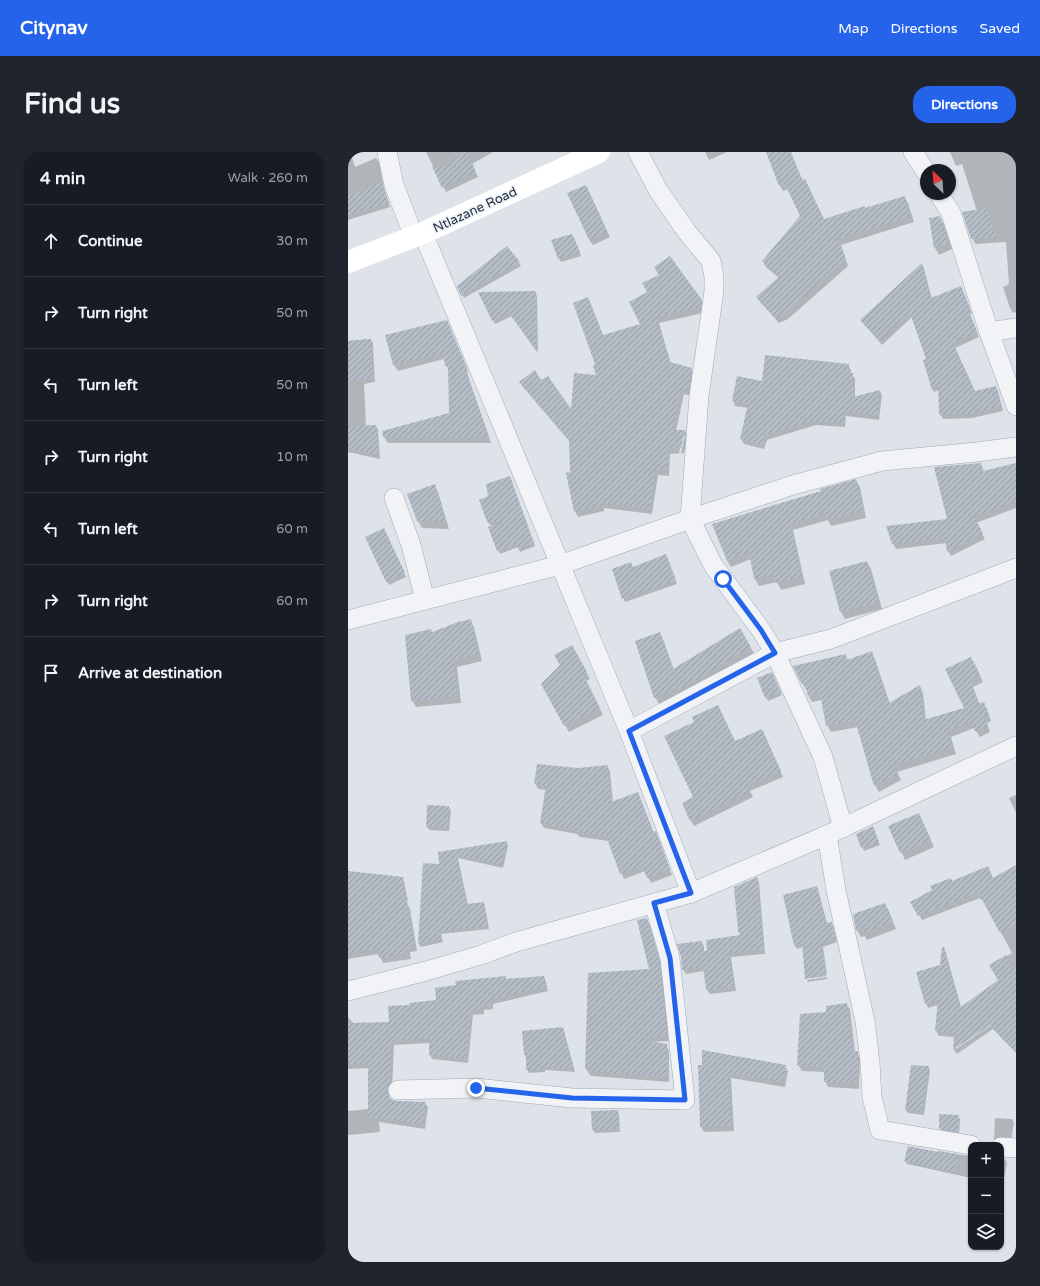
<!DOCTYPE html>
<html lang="en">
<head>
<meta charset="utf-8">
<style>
  body { margin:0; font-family:"Varela Round",sans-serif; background:#20242c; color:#f1f3f6 }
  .controls { position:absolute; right:12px; bottom:12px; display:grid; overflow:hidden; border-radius:8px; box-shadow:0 1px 3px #0004 }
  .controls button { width:36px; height:36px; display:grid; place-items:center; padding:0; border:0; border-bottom:1px solid #363941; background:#171b24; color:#f1f3f6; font:20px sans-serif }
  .compass { position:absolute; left:572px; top:12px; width:36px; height:36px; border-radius:50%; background:#171b24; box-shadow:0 1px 3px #0004; rotate:335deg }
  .stop { position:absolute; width:12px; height:12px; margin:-9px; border:3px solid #2563eb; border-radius:50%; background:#fff }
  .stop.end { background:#2563eb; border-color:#fff; box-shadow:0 1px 4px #0008 }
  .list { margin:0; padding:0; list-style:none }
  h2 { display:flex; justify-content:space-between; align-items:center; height:52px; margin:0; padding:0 16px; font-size:17px }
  h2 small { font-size:13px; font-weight:400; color:#9ea1a6 }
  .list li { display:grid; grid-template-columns:26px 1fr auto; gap:12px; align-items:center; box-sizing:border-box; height:72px; padding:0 16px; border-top:1px solid #363941 }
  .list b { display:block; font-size:15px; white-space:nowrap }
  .list em { font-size:13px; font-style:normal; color:#9ea1a6 }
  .icon { flex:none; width:22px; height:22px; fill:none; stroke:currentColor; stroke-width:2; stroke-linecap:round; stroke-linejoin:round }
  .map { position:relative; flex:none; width:668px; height:1110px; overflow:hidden; border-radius:16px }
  header { display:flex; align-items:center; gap:24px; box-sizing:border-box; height:56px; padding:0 20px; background:#2563eb; color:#fff }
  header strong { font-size:19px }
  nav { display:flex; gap:22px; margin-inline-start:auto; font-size:14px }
  .intro { display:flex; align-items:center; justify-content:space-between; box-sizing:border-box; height:96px; padding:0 24px }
  h1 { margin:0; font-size:28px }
  .button { padding:10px 18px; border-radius:16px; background:#2563eb; color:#fff; font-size:14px; font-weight:700 }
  main { display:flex; gap:24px; padding:0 24px }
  aside { flex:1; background:#171b24; border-radius:16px; box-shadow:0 1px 3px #0004 }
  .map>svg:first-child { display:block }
  .shadow { fill:#0003; fill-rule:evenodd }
  .building { fill:url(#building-hatch) }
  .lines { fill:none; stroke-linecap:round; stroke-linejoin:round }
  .street-casing { stroke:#a3aab3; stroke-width:20 }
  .street { stroke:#f1f3f7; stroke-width:19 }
  .secondary { stroke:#fff; stroke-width:22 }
  .route { stroke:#2563eb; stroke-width:5 }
  .labels { text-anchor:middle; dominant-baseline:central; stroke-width:3.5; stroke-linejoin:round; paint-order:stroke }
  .street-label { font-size:13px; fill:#253241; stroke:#edf2f6 }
</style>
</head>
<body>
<header>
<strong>Citynav</strong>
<nav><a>Map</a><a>Directions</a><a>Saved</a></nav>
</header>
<div class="intro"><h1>Find us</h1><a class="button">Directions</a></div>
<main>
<aside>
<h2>4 min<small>Walk · 260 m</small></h2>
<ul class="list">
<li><svg class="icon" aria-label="ahead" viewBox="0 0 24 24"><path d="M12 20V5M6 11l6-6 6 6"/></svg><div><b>Continue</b></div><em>30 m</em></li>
<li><svg class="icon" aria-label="right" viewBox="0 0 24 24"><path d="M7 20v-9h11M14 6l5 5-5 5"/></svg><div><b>Turn right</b></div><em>50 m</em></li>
<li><svg class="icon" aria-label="left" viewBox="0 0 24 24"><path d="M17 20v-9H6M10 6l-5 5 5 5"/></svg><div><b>Turn left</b></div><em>50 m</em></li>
<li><svg class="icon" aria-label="right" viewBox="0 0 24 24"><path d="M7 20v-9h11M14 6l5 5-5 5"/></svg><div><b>Turn right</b></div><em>10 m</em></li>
<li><svg class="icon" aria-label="left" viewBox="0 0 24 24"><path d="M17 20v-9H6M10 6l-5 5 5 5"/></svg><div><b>Turn left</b></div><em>60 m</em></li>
<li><svg class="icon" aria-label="right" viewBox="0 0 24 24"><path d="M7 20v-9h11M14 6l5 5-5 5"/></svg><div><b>Turn right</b></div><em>60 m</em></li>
<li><svg class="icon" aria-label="arrive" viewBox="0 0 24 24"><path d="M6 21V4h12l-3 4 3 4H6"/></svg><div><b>Arrive at destination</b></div></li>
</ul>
</aside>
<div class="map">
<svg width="668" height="1110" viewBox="0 0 668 1110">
  <defs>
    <pattern id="building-hatch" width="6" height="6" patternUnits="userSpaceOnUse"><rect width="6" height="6" fill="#b4bcc6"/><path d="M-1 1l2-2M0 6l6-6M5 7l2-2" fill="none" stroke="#9299a2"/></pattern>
  </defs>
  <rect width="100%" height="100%" fill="#dee3e9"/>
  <g class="shadow">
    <polygon points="0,0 2,0 7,15 28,6 31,10 37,41 42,55 0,68"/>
    <polygon points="78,0 145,0 124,12 130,25 98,40"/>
    <polygon points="357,0 379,0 361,8"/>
    <polygon points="602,0 668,0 668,160 665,161 662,156 655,135 661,132 658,90 627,92 616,61 629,59 614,12 608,14"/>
    <polygon points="446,9 455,29 476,68 556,45 560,51 566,70 493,93 500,114 440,167 431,171 413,151 409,145 431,126 418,115 415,109 453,64 441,37 435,39 432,34"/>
    <polygon points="241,40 262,85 245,93 241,88"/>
    <polygon points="591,65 596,72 604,97 591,103 587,96 582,67"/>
    <polygon points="226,86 233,104 213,110 211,107"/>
    <polygon points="159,95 173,114 116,146 110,135"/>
    <polygon points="574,112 576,117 584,147 613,135 615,140 624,161 622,162 631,185 607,196 627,240 647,235 650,239 655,259 624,266 595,267 592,262 591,238 586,240 583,235 577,209 579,208 564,165 534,193 513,168"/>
    <polygon points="187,140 189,144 190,200 164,164 147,172 145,169"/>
    <path d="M 240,146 L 255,184 L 294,172 L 282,151 L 353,148 L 356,154 L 355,161 L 311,171 L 323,212 L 343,217 L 346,223 L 343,244 L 336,242 L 328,279 L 337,279 L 340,284 L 336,301 L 322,302 L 321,324 L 310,323 L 304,362 L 256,356 L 256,359 L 230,365 L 227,359 L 222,290 L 175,235 L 172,230 L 193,230 L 224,259 L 250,224 ZM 335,283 L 337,283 L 333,301 L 331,301 Z"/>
    <polygon points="99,170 119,216 120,224 143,291 40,291 36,285 102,262 101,219 96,207 50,219 46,213 38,184"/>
    <polygon points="22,187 25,191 27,230 16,232 18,274 28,274 30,278 32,307 0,300 0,189"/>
    <polygon points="500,213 503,218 503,222 504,222 507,227 507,245 532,239 534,243 531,268 498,264 497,275 468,273 419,288 416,297 396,292 393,287 400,256 387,254 385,249 414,230"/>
    <polygon points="633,312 636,320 668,312 668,356 628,371 637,387 603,404 600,399 599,391 548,397 545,391 600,368"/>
    <polygon points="508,328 512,335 518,366 483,374 480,368 445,378 457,432 433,438 429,430 411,434 407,427 403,407 383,415 379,408"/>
    <polygon points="163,329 187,394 172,400 170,395 152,402 150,398 147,373 142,373 140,370"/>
    <polygon points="86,333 90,340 101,377 74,376 70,369"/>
    <polygon points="37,381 58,425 41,433 39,429"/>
    <polygon points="319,407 329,432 277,450 265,418 285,416"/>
    <polygon points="519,410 523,417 534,457 497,467 493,460 482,419"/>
    <polygon points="122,468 126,475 134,509 109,515 113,551 68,555 64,548 84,481"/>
    <polygon points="391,477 406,501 336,544 334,541 311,552 307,545 288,489 311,481 315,487 326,518"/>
    <polygon points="224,494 242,527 238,529 255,563 221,580 194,532 213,513"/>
    <polygon points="523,500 527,507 542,552 572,534 575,541 578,568 617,556 598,518 627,512 635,530 625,535 631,552 635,551 639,557 643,569 639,571 642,580 632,585 626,576 603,585 608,602 549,620 553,628 531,640 527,633 510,575 483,580 479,573 474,548 464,550 460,543 459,537 458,537 454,531 447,515 497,504 500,508"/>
    <polygon points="425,524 434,543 420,549 418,545"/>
    <polygon points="417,584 435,625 402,639 405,645 346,674 343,669 346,646 387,590"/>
    <polygon points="259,614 262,619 265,651 290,641 306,681 310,686 324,723 303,731 297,719 276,727 261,689 232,685 229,682 196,676 193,671 199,638 190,637 187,631 230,617"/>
    <polygon points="668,643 668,661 661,646"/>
    <polygon points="101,655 103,659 101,679 81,678 79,674"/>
    <polygon points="571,662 586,695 557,708 542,675"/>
    <polygon points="526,678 532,693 516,699 509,682"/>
    <polygon points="159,690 160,694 155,716 110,706 120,753 135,751 137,755 141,777 93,782 95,790 73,795 71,792 76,712 92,713 91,701"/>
    <polygon points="668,714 668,828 642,814 664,801 635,747 632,748 632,746 574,768 564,750 604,730 645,727"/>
    <polygon points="54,725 56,729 60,749 2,732 0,729 0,727"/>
    <polygon points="409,726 411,730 417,802 383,805 388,839 362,842 359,838 356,819 338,822 335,817 353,790 356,794 356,800 393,784"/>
    <polygon points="469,735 479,772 483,771 485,774 489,790 475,795 479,823 458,826 455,795 449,797 447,794"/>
    <polygon points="59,751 62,757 69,799 62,800 63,807 35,811 31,802 0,807 0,752"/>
    <polygon points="537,752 541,759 548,777 519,788 517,784 513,785 509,778"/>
    <polygon points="298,767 302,773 314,815 321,889 304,890 318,893 321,899 321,930 244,924 242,923 238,917 241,822 303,818"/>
    <path d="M 596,796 L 598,801 L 613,856 L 668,865 L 668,901 L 645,877 L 609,902 L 606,898 L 607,885 L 591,884 L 588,879 L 590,853 L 580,856 L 578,851 L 593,814 ZM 645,869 L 646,871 L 608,897 L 608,895 Z"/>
    <polygon points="157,825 159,828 196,825 198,830 200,839 145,852 145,857 136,858 136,862 125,863 120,911 84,907 82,902 82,891 46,893 44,937 41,943 42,947 45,949 77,951 80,955 77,977 31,970 32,980 0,983 0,959 21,957 21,916 0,917 0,865 6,872 42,871 62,854 89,849"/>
    <polygon points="479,825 479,827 460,830 459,828"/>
    <polygon points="498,852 502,857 507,900 509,900 512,906 511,937 480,935 477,929 477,920 454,919 450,913 453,863 480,861"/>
    <polygon points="216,880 227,920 197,918 197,920 181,921 179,917 178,906 177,903"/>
    <polygon points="351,914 437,914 440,919 437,935 383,926 386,979 356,980 353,975"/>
    <polygon points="580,915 582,918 576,963 560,961 558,958"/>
    <polygon points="269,959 271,962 272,980 247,981 245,978 244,960"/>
    <polygon points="610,964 612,967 611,983 594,980 592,976"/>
    <polygon points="647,966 664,967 666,971 663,988 647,991 646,988"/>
    <polygon points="591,1000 623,1004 623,1026 559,1012 557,1009 591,1001"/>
    <polygon points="653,1006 657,1007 659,1011 655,1032 653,1031"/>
  </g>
  <g class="building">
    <polygon points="115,0 119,0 128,20 94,36 84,14 97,15"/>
    <polygon points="418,0 443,0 454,28 457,27 476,67 517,54 517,56 557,44 563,64 490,87 498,107 437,161 427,166 408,145 432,124 414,109 452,64 437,32 431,34"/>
    <polygon points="34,30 41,51 0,63 0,43 18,38 17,35"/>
    <polygon points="238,33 259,79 241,88 219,41"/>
    <polygon points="638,56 649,86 623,87 614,60"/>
    <polygon points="592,64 601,90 586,96 581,66"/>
    <polygon points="224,82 232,100 210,107 203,88"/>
    <polygon points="159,94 172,110 113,144 109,134"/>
    <polygon points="322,104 354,148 353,155 309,165 322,210 344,216 341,239 333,237 325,278 337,278 333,296 319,296 318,318 307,318 302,357 253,351 254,353 226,360 218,321 222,320 221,288 171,230 187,218 193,228 200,224 223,257 226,221 248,223 245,214 247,212 225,151 240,145 255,183 292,172 281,150 299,140 294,131 311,123 306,115"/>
    <polygon points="574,111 583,146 613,134 622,156 620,157 629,180 605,191 627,239 648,234 653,254 621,262 591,263 590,233 583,235 575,208 578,207 562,161 531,189 512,168"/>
    <polygon points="188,139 189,200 161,161 144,169 130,140"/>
    <polygon points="99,168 116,209 117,217 141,285 35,285 34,279 101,261 100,214 97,214 95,201 45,213 37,183"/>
    <polygon points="23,187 25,226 0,229 0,189"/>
    <polygon points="417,203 501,212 500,221 505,221 505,245 532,238 529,263 496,259 495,271 464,269 416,283 414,293 392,287 400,252 384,249 389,224 414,229"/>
    <polygon points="28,273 30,303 0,296 0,274"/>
    <polygon points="633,311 635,319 668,311 668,349 626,365 635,381 599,400 597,386 544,392 538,374 599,367 586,315"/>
    <polygon points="162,324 186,391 170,397 168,392 149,399 140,375 151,370 139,370 131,348 140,344 138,332"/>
    <polygon points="508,327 515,359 479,367 477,361 442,372 454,425 428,431 426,423 406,427 401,400 379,409 364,372 473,339 472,337"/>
    <polygon points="87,332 98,370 69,369 59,342"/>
    <polygon points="36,376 57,421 38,430 17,385"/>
    <polygon points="318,402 328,428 274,447 264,417 283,410 285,415"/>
    <polygon points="519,409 530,450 492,460 481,419"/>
    <polygon points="123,467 131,502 106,508 110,544 63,549 57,483 83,477 84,480 110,470"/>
    <polygon points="392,476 403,495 331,538 330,535 306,546 287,489 312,480 325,517"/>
    <polygon points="224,493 239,520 235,522 252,556 216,574 193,532 212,513 206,503"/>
    <polygon points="524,499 541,551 572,533 575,568 616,556 597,517 623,505 632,523 622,528 631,551 636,550 640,562 636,564 639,574 627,579 622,570 600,578 605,595 546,613 550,622 526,634 507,568 478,574 472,541 460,544 456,530 453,531 445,514 498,502 499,508"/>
    <polygon points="424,520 433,540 417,546 409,526"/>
    <polygon points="370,553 387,589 414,577 433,619 400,633 402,639 342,669 334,651 345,645 316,584 346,570 344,565"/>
    <polygon points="189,612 230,616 260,613 263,650 290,640 305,680 308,679 322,717 299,726 294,714 272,722 258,684 227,680 228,677 192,671 198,633 186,632"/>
    <polygon points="79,653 101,654 100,676 78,675"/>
    <polygon points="571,661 583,688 552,701 540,674"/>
    <polygon points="525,674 531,690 513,696 508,682"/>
    <polygon points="159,689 153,713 109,703 119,752 136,750 140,774 92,779 93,787 70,792 75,711 91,712 90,700"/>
    <polygon points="668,713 668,773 652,781 631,742 629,743 628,741 570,764 562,750 584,738 582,734 603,726 604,729 640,714 645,726"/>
    <polygon points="0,719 55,725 66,793 59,795 60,802 31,806 29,796 0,801"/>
    <polygon points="409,725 415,798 381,801 386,835 358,838 355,815 334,818 333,805 329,792 354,789 355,799 359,799 358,788 392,783 390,779 386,735"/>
    <polygon points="469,734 479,771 484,770 487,786 474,791 478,824 457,827 454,792 446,794 435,743"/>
    <polygon points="537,751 544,770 514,781 513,777 508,779 505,762"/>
    <polygon points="299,766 311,808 319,880 319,883 299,885 299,889 319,892 319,925 240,919 240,917 237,917 240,821 301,817 289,768"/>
    <polygon points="594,795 596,795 613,855 650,828 641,813 658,803 666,817 668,815 668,900 642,873 605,898 606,881 587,879 590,848 577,852 568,820 592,813"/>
    <polygon points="158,824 158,827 196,824 198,835 143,847 143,853 134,854 134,857 123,858 118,907 81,903 81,887 44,888 41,932 39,938 41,945 45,948 50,949 78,950 75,972 20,965 20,912 0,912 0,871 41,870 40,854 61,853 61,851 88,848 87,836 108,833 107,829"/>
    <polygon points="499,851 505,899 510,899 510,905 509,931 476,930 476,915 449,913 452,862 478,860 478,854"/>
    <polygon points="215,875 226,917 196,915 196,917 178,918 178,903 176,903 174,879"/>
    <polygon points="354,898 438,913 435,930 381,921 383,974 352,975 350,913 354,913"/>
    <polygon points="563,913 581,914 574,960 557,958"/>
    <polygon points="270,958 271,977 244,978 243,959"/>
    <polygon points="591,962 611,963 610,980 591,977"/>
    <polygon points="560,994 590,1000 590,999 610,1002 606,1021 556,1009"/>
  </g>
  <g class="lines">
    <g class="street-casing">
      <g id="street">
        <polyline points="39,0 46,33 66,85"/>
        <polyline points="565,0 578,20"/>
        <polyline points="591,42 603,61 641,180 668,176"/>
        <polyline points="75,81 281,579 343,741 479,683 668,594"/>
        <polyline points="641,180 668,254"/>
        <polyline points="46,346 63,393 77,448"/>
        <polyline points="0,468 212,413 342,367 351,244 366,139 366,125 363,109 339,80 310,38 290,0"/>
        <polyline points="281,579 427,501 483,487 668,416"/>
        <polyline points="495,676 475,605 427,501 413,478 365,413 342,367 445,333 534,309 629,300 668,295"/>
        <polyline points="479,683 488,738 517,869 522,910 524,945 532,978 623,993"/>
        <polyline points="0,839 78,819 133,803 168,790 343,741"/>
        <polyline points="50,938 128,936 224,946 337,948 322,806 306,751"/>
        <polyline points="653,995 668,996"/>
      </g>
    </g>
    <use href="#street" class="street"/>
    <polyline class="secondary" points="0,110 75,81 251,0"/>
  </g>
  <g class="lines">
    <polyline class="route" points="128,936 224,946 337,948 322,806 306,751 343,741 281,579 427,501 413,478 375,427"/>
  </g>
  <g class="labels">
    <g class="street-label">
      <text transform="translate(127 58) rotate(-25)">Ntlazane Road</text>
    </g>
  </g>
</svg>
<div class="controls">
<button>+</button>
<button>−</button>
<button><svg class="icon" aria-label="layers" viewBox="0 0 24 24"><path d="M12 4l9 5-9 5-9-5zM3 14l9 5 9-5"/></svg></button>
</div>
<svg class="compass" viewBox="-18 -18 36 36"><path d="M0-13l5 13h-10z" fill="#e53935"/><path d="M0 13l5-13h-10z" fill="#9ea1a6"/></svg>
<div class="stop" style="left:375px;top:427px"></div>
<div class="stop end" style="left:128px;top:936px"></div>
</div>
</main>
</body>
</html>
